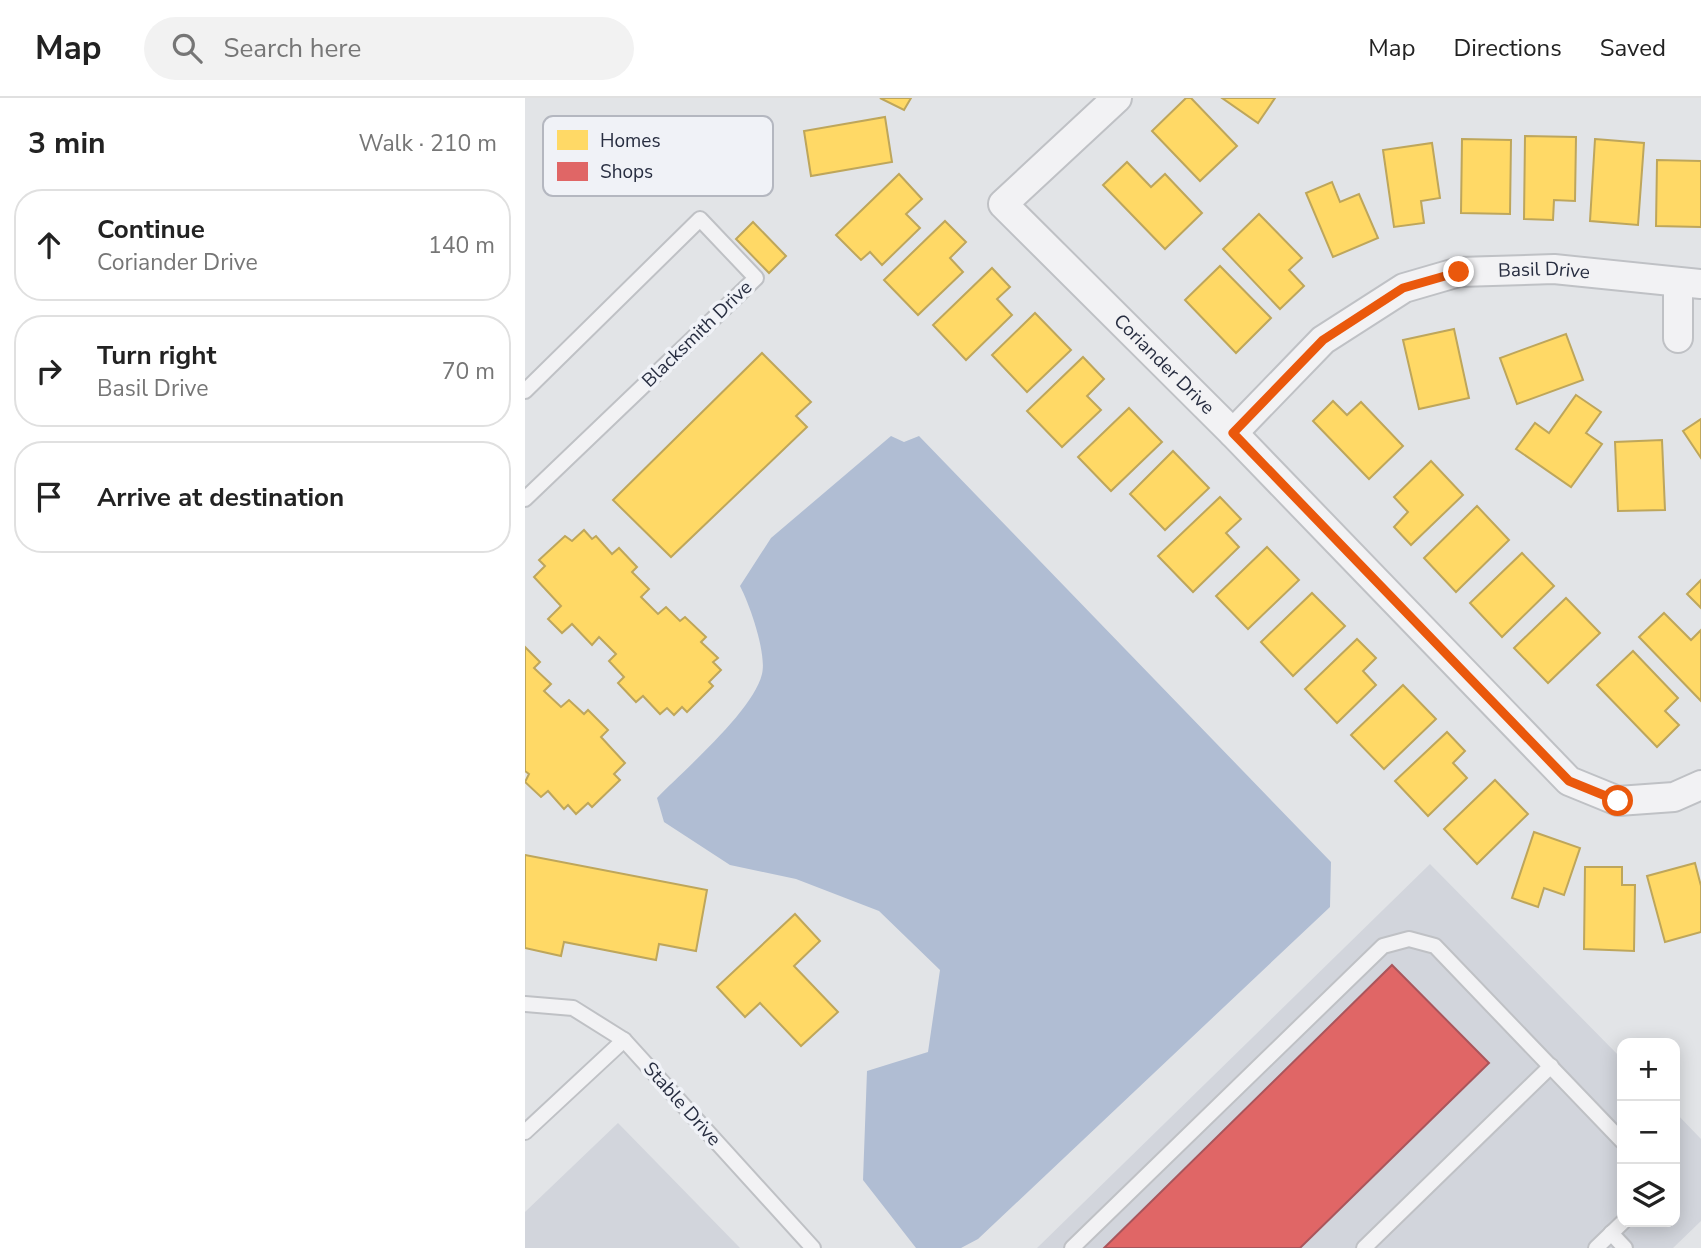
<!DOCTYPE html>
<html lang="en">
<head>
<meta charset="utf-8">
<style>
  body { margin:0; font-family:"Nunito Sans",sans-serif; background:#f2f2f2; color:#222 }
  .controls { position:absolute; right:21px; bottom:21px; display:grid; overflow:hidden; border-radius:14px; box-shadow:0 4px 18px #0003 }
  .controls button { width:63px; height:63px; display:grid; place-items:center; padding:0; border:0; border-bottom:2px solid #e0e0e0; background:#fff; color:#222; font:35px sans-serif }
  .stop { position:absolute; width:21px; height:21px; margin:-16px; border:5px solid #ea580c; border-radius:50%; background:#fff }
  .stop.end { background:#ea580c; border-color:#fff; box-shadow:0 2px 7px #0008 }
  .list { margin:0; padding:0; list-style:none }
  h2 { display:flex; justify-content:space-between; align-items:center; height:91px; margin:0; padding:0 28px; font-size:30px }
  h2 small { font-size:23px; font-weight:400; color:#767676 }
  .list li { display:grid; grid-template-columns:46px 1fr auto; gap:21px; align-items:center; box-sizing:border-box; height:112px; margin:0 14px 14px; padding:0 14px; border:2px solid #e0e0e0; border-radius:28px }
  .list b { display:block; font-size:26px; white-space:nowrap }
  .list p { margin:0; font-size:23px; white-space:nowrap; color:#767676 }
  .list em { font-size:23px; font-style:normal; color:#767676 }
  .icon { flex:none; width:38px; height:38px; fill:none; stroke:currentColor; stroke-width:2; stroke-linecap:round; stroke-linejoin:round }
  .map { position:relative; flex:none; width:1176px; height:1150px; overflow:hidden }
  header { display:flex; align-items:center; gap:42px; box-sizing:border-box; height:98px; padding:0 35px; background:#fff; border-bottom:2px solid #e0e0e0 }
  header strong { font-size:33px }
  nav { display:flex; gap:38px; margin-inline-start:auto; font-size:24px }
  .search { width:490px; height:63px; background:#f2f2f2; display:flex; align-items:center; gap:18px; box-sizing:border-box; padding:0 24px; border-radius:38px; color:#767676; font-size:26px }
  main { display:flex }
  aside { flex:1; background:#fff }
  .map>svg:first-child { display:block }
  .built { fill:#d2d5dc }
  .water { fill:#b0bdd3 }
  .homes { fill:#ffd966; stroke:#bea65b; stroke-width:2 }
  .shops { fill:#e06666; stroke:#a9555b; stroke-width:2 }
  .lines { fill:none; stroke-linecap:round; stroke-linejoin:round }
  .lane-casing { stroke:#bfc1c5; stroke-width:18 }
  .street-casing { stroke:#bfc1c5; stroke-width:32 }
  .lane { stroke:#f2f2f4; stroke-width:14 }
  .street { stroke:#f2f2f4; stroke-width:28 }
  .route { stroke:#ea580c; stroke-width:9 }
  .labels { text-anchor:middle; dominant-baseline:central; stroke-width:7; stroke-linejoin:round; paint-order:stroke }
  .street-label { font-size:19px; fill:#282e41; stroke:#f0f2f7 }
  .key { fill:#f0f2f7; stroke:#b4b7c0; stroke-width:2 }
  .key-label { font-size:19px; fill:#282e41 }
</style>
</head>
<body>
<header>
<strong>Map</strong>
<div class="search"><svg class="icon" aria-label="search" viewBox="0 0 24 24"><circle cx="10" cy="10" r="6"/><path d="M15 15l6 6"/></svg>Search here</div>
<nav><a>Map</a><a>Directions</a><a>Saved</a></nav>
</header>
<main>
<aside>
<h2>3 min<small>Walk · 210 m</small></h2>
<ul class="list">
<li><svg class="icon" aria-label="ahead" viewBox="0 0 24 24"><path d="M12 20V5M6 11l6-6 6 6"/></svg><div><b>Continue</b><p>Coriander Drive</p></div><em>140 m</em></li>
<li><svg class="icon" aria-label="right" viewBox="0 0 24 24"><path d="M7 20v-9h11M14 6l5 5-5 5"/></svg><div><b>Turn right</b><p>Basil Drive</p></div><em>70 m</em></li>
<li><svg class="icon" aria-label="arrive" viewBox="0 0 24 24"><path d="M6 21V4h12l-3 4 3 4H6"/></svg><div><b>Arrive at destination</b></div></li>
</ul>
</aside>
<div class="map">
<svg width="1176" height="1150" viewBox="0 0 1176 1150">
  <rect width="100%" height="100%" fill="#e2e4e7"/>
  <g class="built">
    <polygon points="905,766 1097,961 1097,1124 1150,1124 1150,1014 1176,1041 1176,1123 1148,1150 512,1150"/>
    <polygon points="93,1025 215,1150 0,1150 0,1114"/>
  </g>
  <path class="water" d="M 366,338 L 379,344 L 394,338 L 806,764 L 805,809 L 453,1141 L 436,1150 L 391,1150 L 338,1082 L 342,973 L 403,954 L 415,872 L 354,813 L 271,781 L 205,767 L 139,724 L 132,700 C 160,671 228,613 237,576 C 242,556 225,507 215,488 L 246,440 Z"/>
  <g class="homes">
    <polygon points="355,0 386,0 379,12"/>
    <polygon points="661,0 666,0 712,48 675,83 627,33"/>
    <polygon points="697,0 750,0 733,25"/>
    <polygon points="360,19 367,64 286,78 279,33"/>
    <polygon points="1000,38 1051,39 1050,103 1029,102 1028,122 999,121"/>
    <polygon points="937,41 986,42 985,116 936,115"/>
    <polygon points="1070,41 1119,45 1113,127 1065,123"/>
    <polygon points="907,45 915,100 896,103 899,125 869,129 858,52"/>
    <polygon points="1132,62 1176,63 1176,129 1131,128"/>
    <polygon points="602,64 626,89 640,76 677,115 640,151 578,87"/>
    <polygon points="374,76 397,101 381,116 395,130 357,167 345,154 336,162 311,137"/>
    <polygon points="807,84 815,104 834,96 853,140 808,159 781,95"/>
    <polygon points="734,116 777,160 764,172 779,188 755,211 698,151"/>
    <polygon points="420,123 441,144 425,160 438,174 393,217 359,182"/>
    <polygon points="228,124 261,158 244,175 211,141"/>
    <polygon points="695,168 746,220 711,255 660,202"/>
    <polygon points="467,170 485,189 472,201 487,217 441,262 408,227"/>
    <polygon points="510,215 546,252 502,294 467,257"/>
    <polygon points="929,231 944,300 894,311 878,242"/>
    <polygon points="1041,236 1058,282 992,306 975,260"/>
    <polygon points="237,255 286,304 271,318 282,329 146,459 88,402"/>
    <polygon points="558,259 579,281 562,298 576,312 537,349 502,313"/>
    <polygon points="1051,297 1076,314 1061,335 1077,346 1046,389 991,351 1010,325 1024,335"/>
    <polygon points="808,303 822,317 836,304 878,348 844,381 788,323"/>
    <polygon points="604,310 637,344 586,393 553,359"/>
    <polygon points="1176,321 1176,360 1158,333"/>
    <polygon points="1137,342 1140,412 1093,413 1090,344"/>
    <polygon points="648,353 684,390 640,432 605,396"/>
    <polygon points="906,363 938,397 886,447 869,429 883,414 869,399"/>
    <polygon points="695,399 716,421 701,435 714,449 668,494 633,458"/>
    <polygon points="952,408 984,442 931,494 899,460"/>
    <polygon points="59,432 67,441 71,438 87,456 94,450 112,469 107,474 124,491 116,499 133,516 141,509 155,523 160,519 181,539 176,544 193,560 188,564 196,572 184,584 188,588 162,614 157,609 149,617 142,610 135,616 118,598 111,604 93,585 99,579 84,563 91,556 74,539 67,547 47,526 37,535 23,521 36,508 9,479 20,468 14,462 40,438 47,443"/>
    <polygon points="742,449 774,482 723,531 691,498"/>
    <polygon points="997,455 1029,488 977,539 945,505"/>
    <polygon points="1176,482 1176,510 1162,496"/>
    <polygon points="787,495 820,528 768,578 736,544"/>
    <polygon points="1041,500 1075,535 1023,585 989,550"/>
    <polygon points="1139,515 1166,542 1176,532 1176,603 1114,539"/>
    <polygon points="832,541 851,560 838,573 851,587 812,625 780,591"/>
    <polygon points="0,549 15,564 9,570 26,586 19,593 36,609 44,602 59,616 63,612 83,632 76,639 100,665 89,676 95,682 67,709 63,705 51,716 43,707 39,711 23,693 16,699 0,684 4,676 0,673"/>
    <polygon points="1108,553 1153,600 1140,613 1154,627 1132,649 1072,587"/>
    <polygon points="878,587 911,621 859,671 826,637"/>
    <polygon points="922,634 940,653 928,665 942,680 903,718 870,683"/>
    <polygon points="970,682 1003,716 952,766 919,731"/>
    <polygon points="1009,734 1055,750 1039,797 1019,790 1013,809 987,800"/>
    <polygon points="0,757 182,792 171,853 134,846 131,862 39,844 36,858 0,850"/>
    <polygon points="1170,765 1176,788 1176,834 1140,844 1122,778"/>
    <polygon points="1060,769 1097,769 1097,787 1110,787 1109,853 1059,851"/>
    <polygon points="270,816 295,843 269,868 313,914 276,948 235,905 220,919 192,889"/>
  </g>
  <polygon class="shops" points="867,867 964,965 775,1150 579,1150"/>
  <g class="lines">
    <g class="lane-casing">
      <g id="lane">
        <polyline points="0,293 175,121 231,180 0,401"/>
        <polyline points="0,906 48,910 99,942 288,1150"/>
        <polyline points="0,1034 99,942"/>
        <polyline points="1086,1135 1100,1150"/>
        <polyline points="547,1150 858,848 884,841 910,848 1097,1043"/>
        <polyline points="839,1150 1026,968"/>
        <polyline points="1071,1150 1098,1124"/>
      </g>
    </g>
    <g class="street-casing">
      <g id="street">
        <path id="s1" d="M 592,0 L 478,106 L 708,335 L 1044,683 L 1093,703 L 1149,699 L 1176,687"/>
        <polyline points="1153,185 1153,240"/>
        <path id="s2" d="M 708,335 L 798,242 L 879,190 L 934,174 L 1029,171 L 1176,186"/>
      </g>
    </g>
    <use href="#lane" class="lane"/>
    <use href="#street" class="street"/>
  </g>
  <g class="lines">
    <polyline class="route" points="934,174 878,190 798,242 708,335 1044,683 1093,703"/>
  </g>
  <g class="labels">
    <g class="street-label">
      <text stroke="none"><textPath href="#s2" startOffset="368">Basil Drive</textPath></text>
      <text transform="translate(172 236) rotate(-44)">Blacksmith Drive</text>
      <text stroke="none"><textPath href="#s1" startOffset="383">Coriander Drive</textPath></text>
      <text transform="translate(157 1006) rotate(48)">Stable Drive</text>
    </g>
  </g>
  <rect x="18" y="18" width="230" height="80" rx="10" class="key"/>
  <rect x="32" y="32" width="31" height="20" fill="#ffd966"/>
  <rect x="32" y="64" width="31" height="19" fill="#e06666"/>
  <g class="key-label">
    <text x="75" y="49">Homes</text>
    <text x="75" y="80">Shops</text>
  </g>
</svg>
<div class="controls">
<button>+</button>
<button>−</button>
<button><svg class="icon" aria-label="layers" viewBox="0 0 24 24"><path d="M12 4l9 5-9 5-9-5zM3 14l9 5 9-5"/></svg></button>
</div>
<div class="stop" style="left:1093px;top:703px"></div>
<div class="stop end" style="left:934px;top:174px"></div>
</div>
</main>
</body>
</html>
